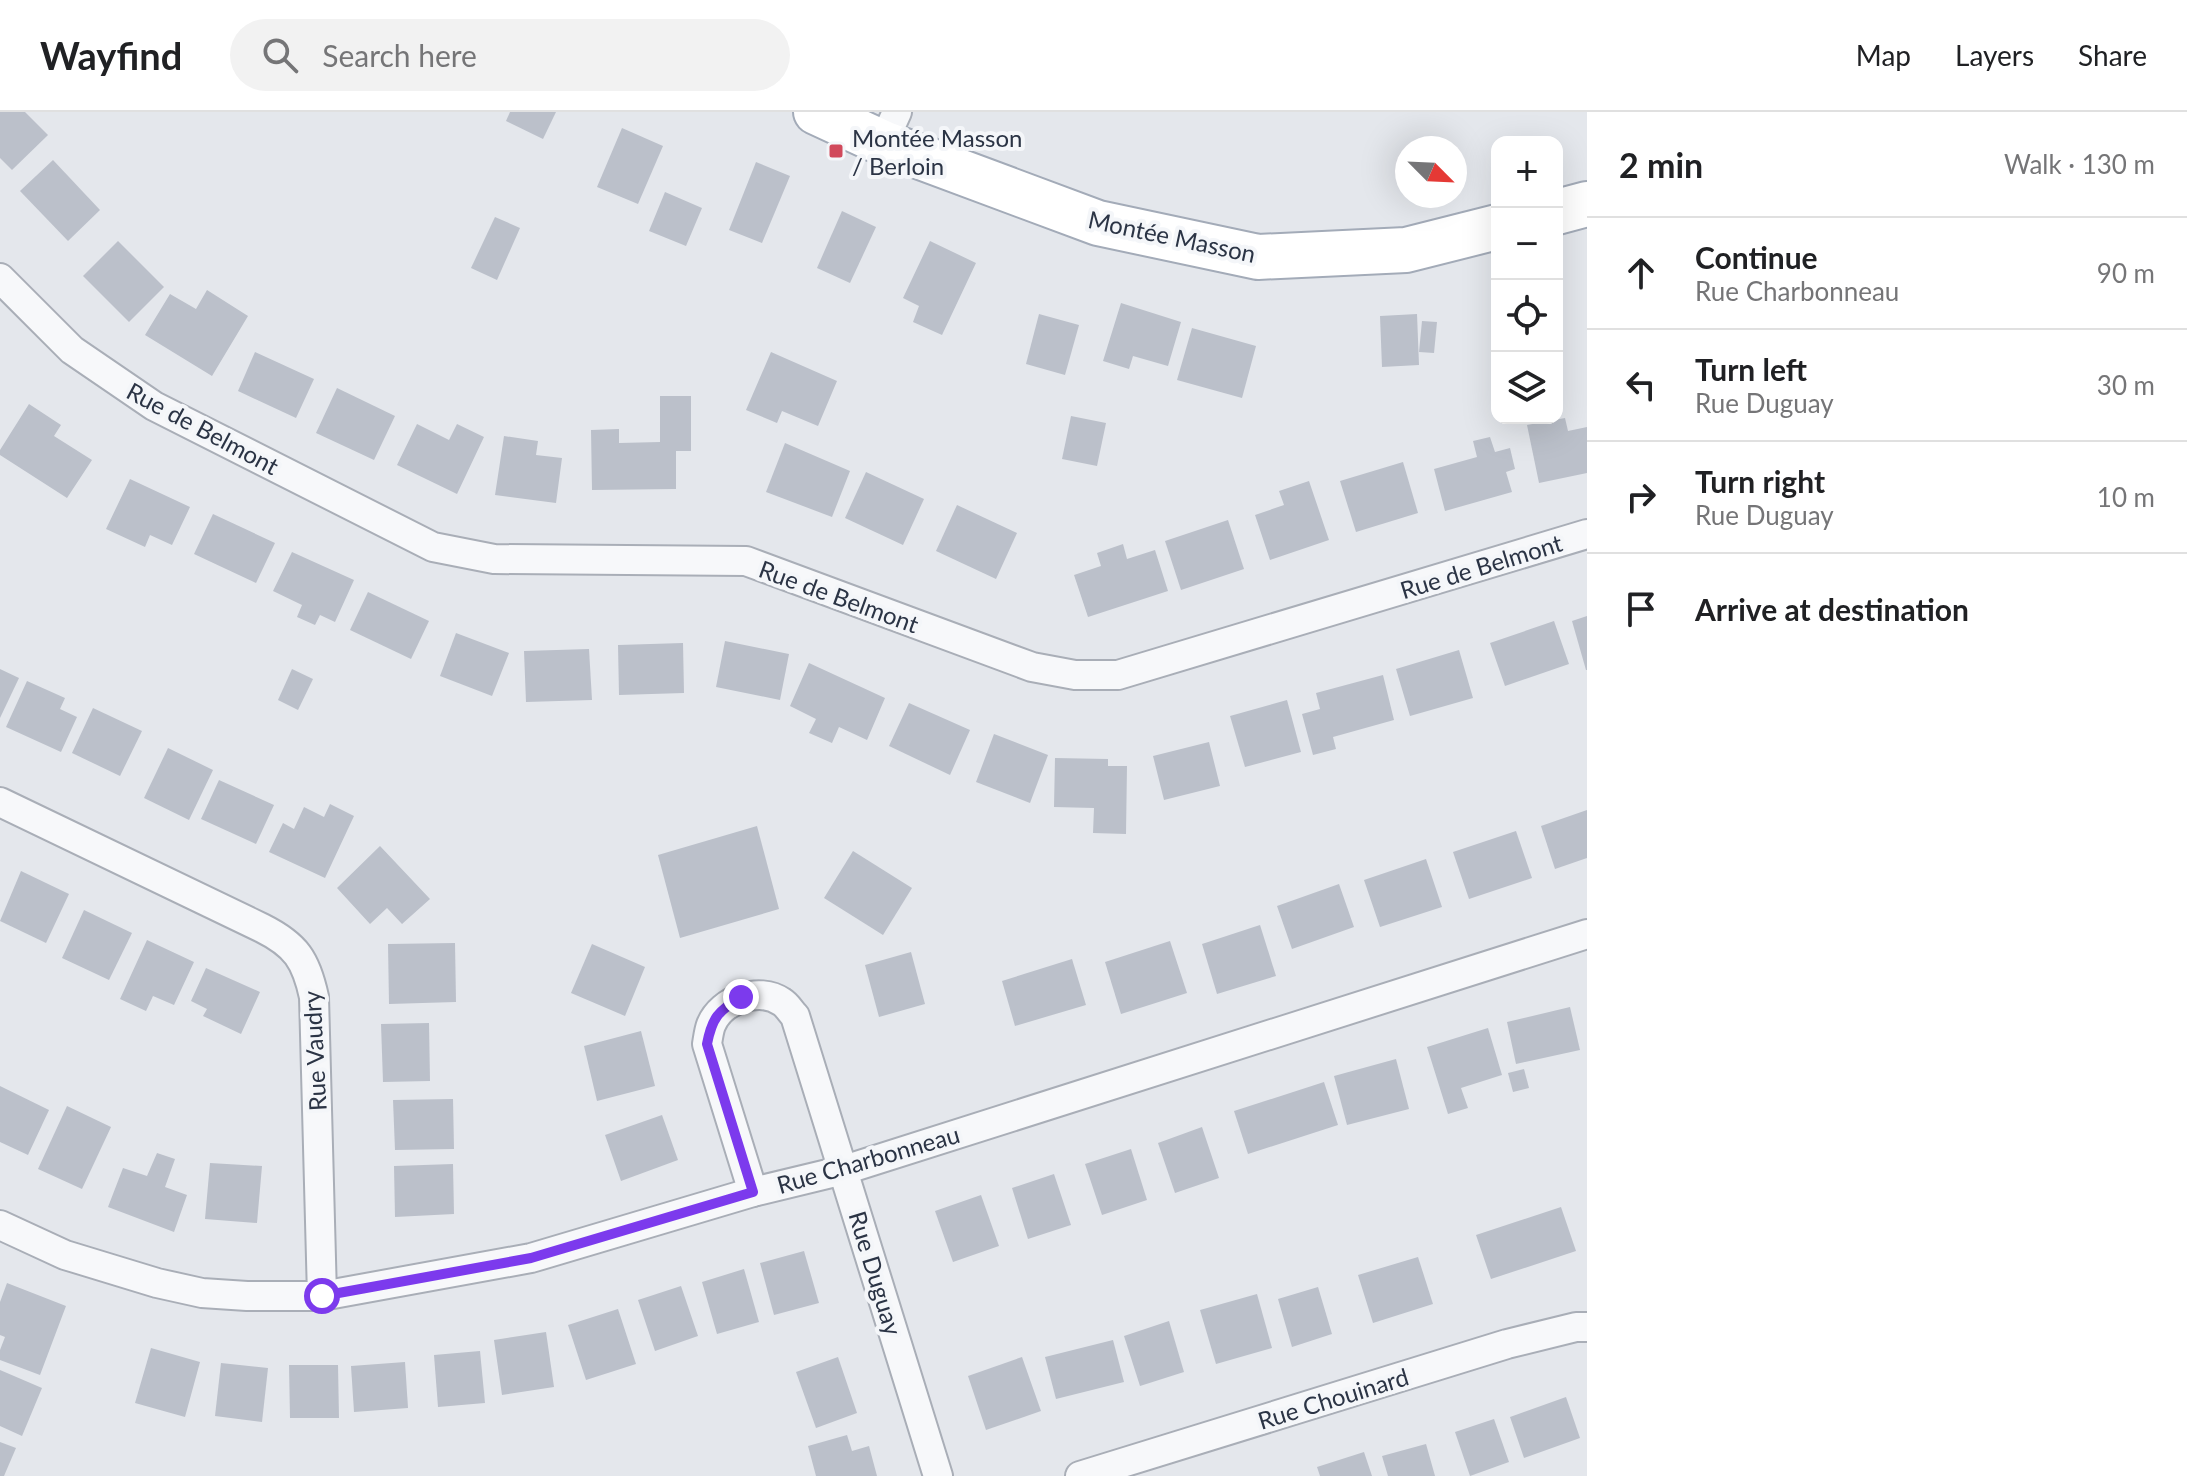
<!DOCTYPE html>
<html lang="en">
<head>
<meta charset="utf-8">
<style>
  body { margin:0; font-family:Lato,sans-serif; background:#f2f2f2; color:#202124 }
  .controls { position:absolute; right:24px; top:24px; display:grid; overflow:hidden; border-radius:16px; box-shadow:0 8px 32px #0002 }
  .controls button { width:72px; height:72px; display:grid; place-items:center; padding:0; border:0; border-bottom:2px solid #e0e0e0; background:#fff; color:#202124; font:40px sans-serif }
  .compass { position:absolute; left:1395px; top:24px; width:72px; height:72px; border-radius:50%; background:#fff; box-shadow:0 8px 32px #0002; rotate:114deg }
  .stop { position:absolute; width:24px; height:24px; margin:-18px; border:6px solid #7c3aed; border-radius:50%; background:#fff }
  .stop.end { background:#7c3aed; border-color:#fff; box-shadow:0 2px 8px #0008 }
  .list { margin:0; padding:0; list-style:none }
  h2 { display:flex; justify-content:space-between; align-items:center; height:104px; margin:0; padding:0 32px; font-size:34px }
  h2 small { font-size:26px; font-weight:400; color:#757577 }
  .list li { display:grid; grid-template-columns:52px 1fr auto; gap:24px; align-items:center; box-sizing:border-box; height:112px; padding:0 32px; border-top:2px solid #e0e0e0 }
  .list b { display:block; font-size:30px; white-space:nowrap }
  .list p { margin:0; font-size:26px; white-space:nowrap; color:#757577 }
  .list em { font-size:26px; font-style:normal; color:#757577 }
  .icon { flex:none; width:44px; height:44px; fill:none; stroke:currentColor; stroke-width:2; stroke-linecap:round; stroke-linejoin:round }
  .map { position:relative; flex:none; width:1587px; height:1364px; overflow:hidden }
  header { display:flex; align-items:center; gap:48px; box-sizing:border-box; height:112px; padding:0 40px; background:#fff; border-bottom:2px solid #e0e0e0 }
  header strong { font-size:38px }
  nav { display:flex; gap:44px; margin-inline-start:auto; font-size:28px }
  .search { width:560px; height:72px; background:#f2f2f2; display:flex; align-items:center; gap:20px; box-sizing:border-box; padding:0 28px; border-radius:44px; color:#757577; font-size:30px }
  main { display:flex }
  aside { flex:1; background:#fff }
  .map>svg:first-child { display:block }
  .building { fill:#bbc0ca }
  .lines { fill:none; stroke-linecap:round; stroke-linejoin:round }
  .street-casing { stroke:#a9aeb7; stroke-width:32 }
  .primary-casing { stroke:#a3abb8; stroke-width:48 }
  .street { stroke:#f7f8fa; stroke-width:28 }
  .primary { stroke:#fff; stroke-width:44 }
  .route { stroke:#7c3aed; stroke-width:10 }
  .poi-dot { fill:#d1495b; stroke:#f4f6f9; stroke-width:3 }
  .labels { text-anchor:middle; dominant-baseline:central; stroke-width:8; stroke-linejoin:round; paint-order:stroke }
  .poi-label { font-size:24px; fill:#2b3445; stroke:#f4f6f9; text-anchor:start }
  .street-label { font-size:24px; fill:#2b3445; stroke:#f4f6f9 }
</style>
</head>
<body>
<header>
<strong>Wayfind</strong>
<div class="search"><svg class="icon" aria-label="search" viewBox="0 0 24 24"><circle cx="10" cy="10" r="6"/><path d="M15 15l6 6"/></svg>Search here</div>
<nav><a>Map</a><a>Layers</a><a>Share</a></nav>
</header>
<main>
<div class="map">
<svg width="1587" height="1364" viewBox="0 0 1587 1364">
  <rect width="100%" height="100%" fill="#e4e7ec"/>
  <g class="building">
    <polygon points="0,0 25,0 48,23 12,58 0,46"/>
    <polygon points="510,0 556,0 543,27 506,9"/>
    <polygon points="622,16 663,34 638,92 597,75"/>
    <polygon points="53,48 100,98 68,129 20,79"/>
    <polygon points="756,50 790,64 762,131 729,118"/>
    <polygon points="665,80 702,96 686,134 649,119"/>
    <polygon points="842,99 876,115 850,171 817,156"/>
    <polygon points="495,105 520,116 497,168 471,156"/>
    <polygon points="118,129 164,175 129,210 83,164"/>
    <polygon points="930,129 976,151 942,223 913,210 919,194 903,186"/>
    <polygon points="207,178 248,204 212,264 145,223 170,182 196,197"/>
    <polygon points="1121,191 1181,210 1168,254 1133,244 1129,257 1103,249"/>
    <polygon points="1039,202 1079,213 1065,263 1026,252"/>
    <polygon points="1417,202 1419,253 1382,255 1380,204"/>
    <polygon points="1422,209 1437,210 1434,241 1419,240"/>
    <polygon points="1192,216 1256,234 1242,286 1177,268"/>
    <polygon points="255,240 314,267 296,306 238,279"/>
    <polygon points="771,240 837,269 818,314 782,299 777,311 746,298"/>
    <polygon points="337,276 395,304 374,348 316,321"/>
    <polygon points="660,284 691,284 691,339 676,339 676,377 592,378 591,318 619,317 619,331 660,330"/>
    <polygon points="29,292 61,313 54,324 92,348 67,386 0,343 0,338"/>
    <polygon points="1071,304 1106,311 1097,354 1062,347"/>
    <polygon points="1565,306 1568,319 1587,315 1587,361 1539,371 1527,313"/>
    <polygon points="417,312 449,328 457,312 484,325 457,382 397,353"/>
    <polygon points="504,324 538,329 536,343 562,346 556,391 495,383"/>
    <polygon points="1490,325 1495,340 1510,336 1515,357 1506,360 1512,380 1445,399 1434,357 1477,345 1473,329"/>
    <polygon points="785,331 850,359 832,405 766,380"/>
    <polygon points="1403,350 1418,401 1356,420 1340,369"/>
    <polygon points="866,360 924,387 903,433 845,406"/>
    <polygon points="130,367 190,395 172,433 150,423 145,435 106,417"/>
    <polygon points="1309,369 1329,428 1270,448 1255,403 1284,393 1279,379"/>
    <polygon points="957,393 1017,421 996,467 936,439"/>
    <polygon points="213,402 275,431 256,471 194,442"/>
    <polygon points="1228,408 1244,457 1181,478 1165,429"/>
    <polygon points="1123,432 1127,447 1155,438 1168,479 1088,505 1074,463 1101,454 1097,441"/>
    <polygon points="292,440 354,468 335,510 320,503 315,513 297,505 302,493 273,479"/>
    <polygon points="368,480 429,509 411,547 350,518"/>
    <polygon points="1587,504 1587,558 1586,558 1572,509"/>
    <polygon points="1554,509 1569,552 1505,574 1490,531"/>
    <polygon points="456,521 509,541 492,584 440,564"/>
    <polygon points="725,529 789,542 780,588 716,575"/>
    <polygon points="683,531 684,581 619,583 618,533"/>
    <polygon points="589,537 592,588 526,590 524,539"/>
    <polygon points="1459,538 1473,586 1410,604 1396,557"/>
    <polygon points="809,551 885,586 867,628 839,615 832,631 809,621 816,607 790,594"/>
    <polygon points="0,557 19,566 0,606"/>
    <polygon points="292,557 313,567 298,598 278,588"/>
    <polygon points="1383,563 1394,608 1333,625 1336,637 1313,643 1302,602 1320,597 1316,581"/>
    <polygon points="27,569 65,586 60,597 77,605 61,640 6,615"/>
    <polygon points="1287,588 1301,640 1245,655 1230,604"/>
    <polygon points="909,591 970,618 950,663 889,634"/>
    <polygon points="93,596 142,619 120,664 72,641"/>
    <polygon points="994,622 1048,643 1030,691 976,670"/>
    <polygon points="1209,630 1220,674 1164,688 1153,644"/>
    <polygon points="168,636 213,658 189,708 144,686"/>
    <polygon points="1055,646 1108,647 1108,654 1127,654 1126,722 1093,721 1094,696 1054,695"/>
    <polygon points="219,668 274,693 256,732 201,707"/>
    <polygon points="330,692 354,704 325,766 269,740 283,711 294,717 304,695 324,705"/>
    <polygon points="1587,698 1587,746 1555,757 1541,714"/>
    <polygon points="757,714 779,797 680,826 658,743"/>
    <polygon points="1516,719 1532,766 1469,787 1453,740"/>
    <polygon points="380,734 430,787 402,812 387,796 370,812 337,776"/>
    <polygon points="853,739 912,776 883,823 824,786"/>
    <polygon points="1426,747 1442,795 1380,815 1364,768"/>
    <polygon points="21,759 69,782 46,831 0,809"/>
    <polygon points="1339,772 1354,815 1292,837 1277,794"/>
    <polygon points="84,798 132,821 109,868 62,846"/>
    <polygon points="1260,813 1276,864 1217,882 1202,832"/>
    <polygon points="147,828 194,850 174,893 153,884 146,899 120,887"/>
    <polygon points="1170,829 1187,881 1121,902 1105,850"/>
    <polygon points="455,831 456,890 389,892 388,832"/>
    <polygon points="592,832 645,855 625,904 571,881"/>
    <polygon points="911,840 925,892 879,905 865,853"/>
    <polygon points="1072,847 1086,893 1015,914 1002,869"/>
    <polygon points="206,856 260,880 241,922 203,904 207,897 191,889"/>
    <polygon points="1570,895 1580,938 1516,952 1507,910"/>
    <polygon points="429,911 430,969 383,970 381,912"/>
    <polygon points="1488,916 1502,963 1461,976 1468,996 1448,1002 1427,935"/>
    <polygon points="641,919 655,974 597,989 584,934"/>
    <polygon points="1396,947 1409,997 1347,1013 1334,964"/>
    <polygon points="1524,957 1529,976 1513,980 1508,961"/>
    <polygon points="1324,970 1338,1013 1248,1042 1234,999"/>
    <polygon points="0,974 49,998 28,1043 0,1030"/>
    <polygon points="453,987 454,1037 395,1038 393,988"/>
    <polygon points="67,994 111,1015 82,1077 38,1057"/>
    <polygon points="662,1003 678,1048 621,1069 605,1023"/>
    <polygon points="1202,1015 1219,1066 1175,1081 1158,1031"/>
    <polygon points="1131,1037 1147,1088 1102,1103 1085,1052"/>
    <polygon points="157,1041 175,1047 165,1075 187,1083 174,1120 108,1095 123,1056 147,1064"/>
    <polygon points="210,1051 262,1054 257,1111 205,1107"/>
    <polygon points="453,1052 454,1102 395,1105 394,1054"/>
    <polygon points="1054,1062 1071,1113 1028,1127 1012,1076"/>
    <polygon points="981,1083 999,1134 953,1150 935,1099"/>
    <polygon points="1561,1095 1576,1139 1491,1167 1476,1123"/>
    <polygon points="804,1139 819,1191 774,1203 760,1151"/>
    <polygon points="1418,1145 1433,1192 1373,1211 1358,1163"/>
    <polygon points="744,1157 759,1210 717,1222 702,1170"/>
    <polygon points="7,1171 66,1194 40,1263 0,1248 0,1238 5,1225 0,1223 0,1190"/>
    <polygon points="681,1174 698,1224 655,1239 638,1188"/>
    <polygon points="1318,1175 1332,1222 1292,1235 1278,1187"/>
    <polygon points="1257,1182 1272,1236 1216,1252 1200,1198"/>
    <polygon points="618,1197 636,1252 586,1268 568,1213"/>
    <polygon points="1169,1209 1184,1260 1140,1274 1124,1224"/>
    <polygon points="546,1220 554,1275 502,1283 494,1228"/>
    <polygon points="1113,1228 1124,1270 1056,1287 1045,1245"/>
    <polygon points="151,1236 200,1250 185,1305 135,1291"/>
    <polygon points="480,1239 485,1291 438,1295 434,1243"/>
    <polygon points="838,1245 857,1301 816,1316 796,1260"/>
    <polygon points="1022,1245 1041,1299 986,1318 968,1264"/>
    <polygon points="405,1250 408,1296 354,1300 351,1254"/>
    <polygon points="221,1251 268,1256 262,1310 215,1304"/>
    <polygon points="289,1253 338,1253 339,1306 290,1306"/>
    <polygon points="0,1258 42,1276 22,1324 0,1314"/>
    <polygon points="1566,1285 1580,1326 1524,1346 1510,1305"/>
    <polygon points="1494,1307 1509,1350 1470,1364 1455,1320"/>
    <polygon points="847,1323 852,1339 869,1334 877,1364 816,1364 808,1334"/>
    <polygon points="0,1330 16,1336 4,1364 0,1364"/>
    <polygon points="1426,1332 1435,1364 1388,1364 1382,1344"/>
    <polygon points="1364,1340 1372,1364 1320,1364 1317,1355"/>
  </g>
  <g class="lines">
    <g class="street-casing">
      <g id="street">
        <polyline points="883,31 897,0"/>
        <polyline points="0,166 72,238 154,294 433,435 494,447 746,449 1032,555 1075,563 1118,563 1587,422"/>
        <path d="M 0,690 L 262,816 C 296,833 306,848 314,885 L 322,1184"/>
        <path d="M 753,1080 L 707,932 C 708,926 709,918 711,913 C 721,888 759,874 782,890 C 787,893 791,900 795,904 L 938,1364"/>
        <polyline points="0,1113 65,1143 157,1171 202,1181 247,1184 322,1184 531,1146 753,1080 844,1058 1587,822"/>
        <polyline points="1080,1364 1507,1232 1576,1215 1587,1215"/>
      </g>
    </g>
    <g class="primary-casing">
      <g id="primary">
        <polyline points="816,0 883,31 1098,111 1258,145 1406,138 1497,115"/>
        <polyline points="1557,100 1587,92"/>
      </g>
    </g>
    <use href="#street" class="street"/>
    <use href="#primary" class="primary"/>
  </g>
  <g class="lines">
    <path class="route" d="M 322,1184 L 531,1146 L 753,1080 L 707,932 C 712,906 718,899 741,885"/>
  </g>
  <rect class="poi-dot" x="828" y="31" width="16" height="16" rx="4"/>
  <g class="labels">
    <g class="poi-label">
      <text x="852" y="25">Montée Masson<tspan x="852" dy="28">/ Berloin</tspan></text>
    </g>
    <g class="street-label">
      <text transform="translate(1172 124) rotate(12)">Montée Masson</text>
      <text transform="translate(203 316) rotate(28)">Rue de Belmont</text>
      <text transform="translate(1481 454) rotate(-17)">Rue de Belmont</text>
      <text transform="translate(839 484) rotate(20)">Rue de Belmont</text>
      <text transform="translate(314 939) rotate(-93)">Rue Vaudry</text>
      <text transform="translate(868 1047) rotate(-16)">Rue Charbonneau</text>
      <text transform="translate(876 1161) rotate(73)">Rue Duguay</text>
      <text transform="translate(1333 1286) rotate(-17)">Rue Chouinard</text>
    </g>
  </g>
</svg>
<div class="controls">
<button>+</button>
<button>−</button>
<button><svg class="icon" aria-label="locate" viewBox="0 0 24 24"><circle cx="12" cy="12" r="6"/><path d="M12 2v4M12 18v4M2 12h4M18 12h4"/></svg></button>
<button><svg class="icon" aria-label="layers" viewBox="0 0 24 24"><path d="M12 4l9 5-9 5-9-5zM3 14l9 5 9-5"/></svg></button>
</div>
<svg class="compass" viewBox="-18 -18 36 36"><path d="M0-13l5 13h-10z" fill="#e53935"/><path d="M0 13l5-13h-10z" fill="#757577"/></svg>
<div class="stop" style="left:322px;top:1184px"></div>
<div class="stop end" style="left:741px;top:885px"></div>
</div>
<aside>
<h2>2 min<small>Walk · 130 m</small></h2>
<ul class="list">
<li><svg class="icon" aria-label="ahead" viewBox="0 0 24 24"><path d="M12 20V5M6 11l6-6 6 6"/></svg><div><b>Continue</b><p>Rue Charbonneau</p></div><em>90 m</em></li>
<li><svg class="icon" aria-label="left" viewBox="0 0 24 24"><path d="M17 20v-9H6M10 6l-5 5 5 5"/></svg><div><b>Turn left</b><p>Rue Duguay</p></div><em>30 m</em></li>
<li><svg class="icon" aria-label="right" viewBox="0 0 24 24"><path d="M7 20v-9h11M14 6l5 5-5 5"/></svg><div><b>Turn right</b><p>Rue Duguay</p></div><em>10 m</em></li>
<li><svg class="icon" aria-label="arrive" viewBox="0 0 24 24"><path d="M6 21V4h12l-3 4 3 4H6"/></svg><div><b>Arrive at destination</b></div></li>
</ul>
</aside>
</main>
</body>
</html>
